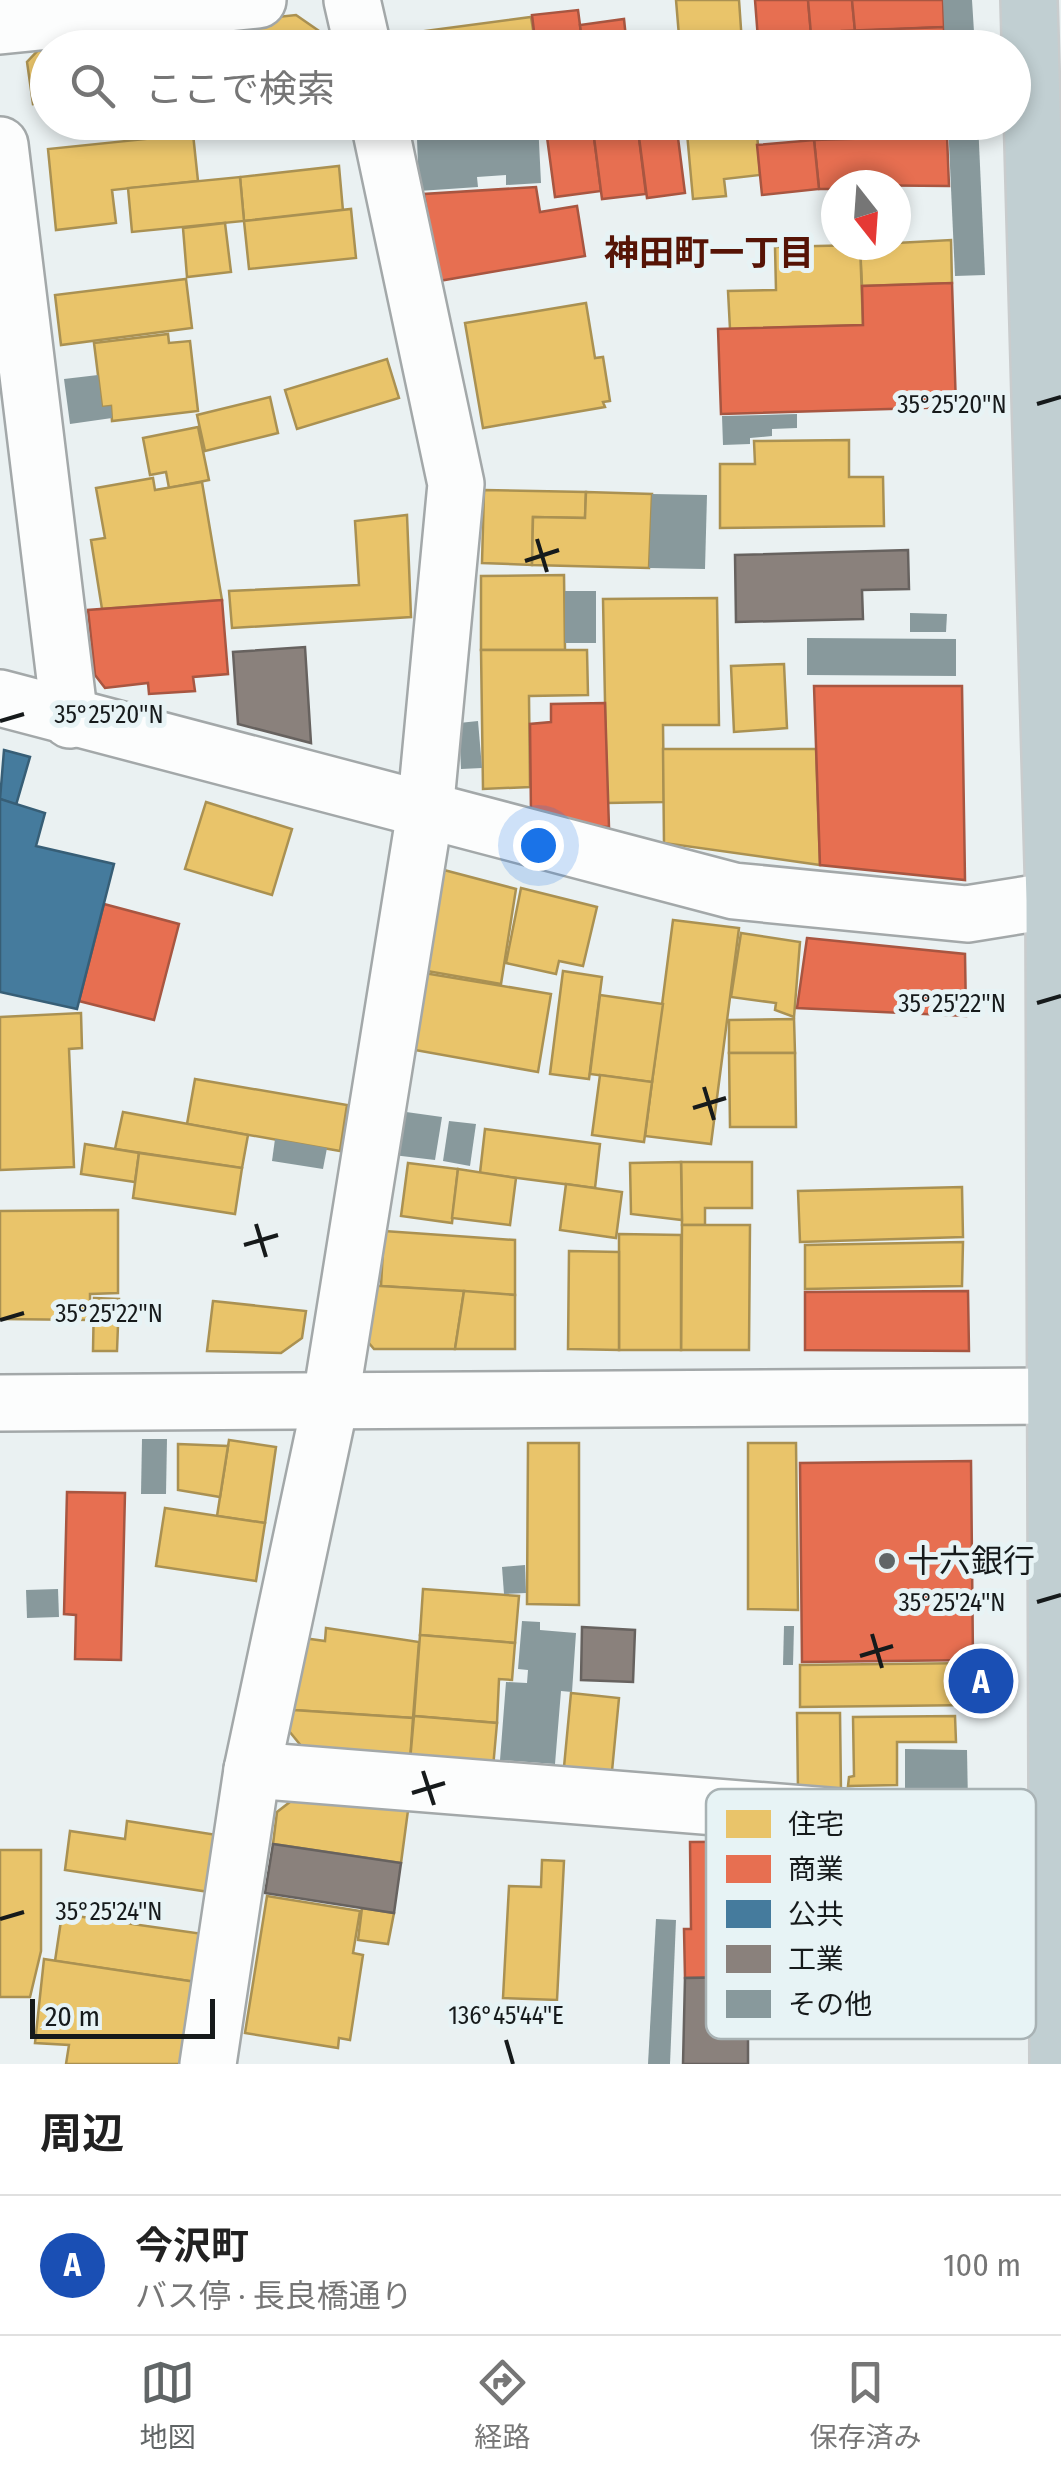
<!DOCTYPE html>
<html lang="ja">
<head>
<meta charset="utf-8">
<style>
  body { margin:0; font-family:"Fira Sans Condensed","Noto Sans JP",sans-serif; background:#f6f6f6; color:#222 }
  .compass { position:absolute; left:821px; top:170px; width:90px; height:90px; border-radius:50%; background:#fff; box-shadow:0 5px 15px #0003; rotate:163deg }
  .scale { position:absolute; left:30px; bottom:25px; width:185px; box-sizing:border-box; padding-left:10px; border:5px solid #161a1b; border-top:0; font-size:28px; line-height:35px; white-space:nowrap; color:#161a1b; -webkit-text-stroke:8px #e7f3f5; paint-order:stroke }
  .you { position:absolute; left:538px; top:845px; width:35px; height:35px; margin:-25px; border:8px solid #fff; border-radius:50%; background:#1a73e8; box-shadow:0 0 0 15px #1a73e833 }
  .badge { display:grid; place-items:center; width:65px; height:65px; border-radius:50%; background:#606566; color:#fff; font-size:32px; font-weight:700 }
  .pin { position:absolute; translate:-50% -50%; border:5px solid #fff; box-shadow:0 2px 10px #0006 }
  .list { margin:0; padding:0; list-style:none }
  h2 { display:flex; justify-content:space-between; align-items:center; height:130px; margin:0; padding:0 40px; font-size:42px }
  h2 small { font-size:32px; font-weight:400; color:#767676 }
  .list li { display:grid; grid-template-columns:65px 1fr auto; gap:30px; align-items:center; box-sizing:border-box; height:140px; padding:0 40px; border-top:2px solid #e0e0e0 }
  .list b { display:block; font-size:38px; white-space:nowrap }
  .list p { margin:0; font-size:32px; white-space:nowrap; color:#767676 }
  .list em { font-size:32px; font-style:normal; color:#767676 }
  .icon { flex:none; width:55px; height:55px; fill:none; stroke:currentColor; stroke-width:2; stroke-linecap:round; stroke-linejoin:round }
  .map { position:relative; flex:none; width:1061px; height:2064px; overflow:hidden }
  .search { position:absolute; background:#fff; box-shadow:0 5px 15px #0003; left:30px; right:30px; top:30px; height:110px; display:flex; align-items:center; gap:25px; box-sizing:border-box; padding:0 35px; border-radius:55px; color:#767676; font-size:38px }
  .sheet { height:270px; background:#fff }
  nav { display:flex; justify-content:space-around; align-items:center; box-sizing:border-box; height:140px; border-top:2px solid #e0e0e0; background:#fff; font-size:28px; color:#767676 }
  nav a { display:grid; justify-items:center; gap:5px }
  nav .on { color:#606566 }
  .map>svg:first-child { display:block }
  .homes { fill:#e9c46a; stroke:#aa9152; stroke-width:2.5 }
  .shops { fill:#e76f51; stroke:#a85641; stroke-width:2.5 }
  .public { fill:#457b9d; stroke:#375e76; stroke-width:2.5 }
  .industry { fill:#8a817c; stroke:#67625f; stroke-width:2.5 }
  .building { fill:#88999c }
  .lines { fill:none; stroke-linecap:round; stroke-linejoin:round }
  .minor-casing { stroke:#a3a8a9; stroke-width:60 }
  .highway-casing { stroke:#c9cccd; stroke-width:60 }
  .minor { stroke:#fcfdfd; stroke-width:55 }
  .highway { stroke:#c1cfd2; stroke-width:55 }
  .ticks { fill:none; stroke:#161a1b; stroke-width:4 }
  .poi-dot { fill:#606566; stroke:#e7f3f5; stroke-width:4 }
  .labels { text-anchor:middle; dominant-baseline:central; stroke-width:10; stroke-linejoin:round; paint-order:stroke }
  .poi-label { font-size:32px; fill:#161a1b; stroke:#e7f3f5; text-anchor:start }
  .neighbourhood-label { font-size:35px; font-weight:bold; fill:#561406; stroke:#e7f3f5 }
  .key { fill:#e7f3f5; stroke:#a8b2b4; stroke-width:2.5 }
  .key-label { font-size:28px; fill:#161a1b }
  .ticks-label { font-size:25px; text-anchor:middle; fill:#161a1b; stroke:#e7f3f5; stroke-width:10; stroke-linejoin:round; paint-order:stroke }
</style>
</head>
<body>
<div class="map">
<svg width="1061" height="2064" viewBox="0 0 1061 2064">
  <rect width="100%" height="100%" fill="#eaf1f2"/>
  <g class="homes">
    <polygon points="676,0 739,0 742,43 762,42 763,48 680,48"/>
    <polygon points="296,15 332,40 332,48 139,48 137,32"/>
    <polygon points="531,17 536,48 388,48 387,36"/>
    <polygon points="842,31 843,48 771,48 770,37"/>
    <polygon points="137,32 139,48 48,48 48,102 33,104 27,62 46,42"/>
    <polygon points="686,122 769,122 770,130 757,132 760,175 724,179 726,196 693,199"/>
    <polygon points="769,122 813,122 814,129 770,133"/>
    <polygon points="193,134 198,181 112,190 116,223 56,230 48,149"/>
    <polygon points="339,166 343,211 244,221 240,177"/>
    <polygon points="240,177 244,221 132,232 128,188"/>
    <polygon points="351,209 356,258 249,269 244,221"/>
    <polygon points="225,223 231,272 187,277 183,228"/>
    <polygon points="951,240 952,283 862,286 860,245"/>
    <polygon points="860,245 863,325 730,329 728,291 776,290 775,247"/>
    <polygon points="186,279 192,328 61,345 55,295"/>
    <polygon points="586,303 595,358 603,357 610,401 603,402 605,407 483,428 465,323"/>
    <polygon points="168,334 169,343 190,341 198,411 112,421 111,406 102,407 94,343"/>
    <polygon points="387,359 399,398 297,429 285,390"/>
    <polygon points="270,397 278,433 205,451 197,415"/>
    <polygon points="198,427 209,480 169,488 166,472 150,475 143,438"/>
    <polygon points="849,440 849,477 883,477 884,526 720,528 720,464 755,464 754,441"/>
    <polygon points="153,478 155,490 202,482 222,600 102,609 91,540 105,538 96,488"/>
    <polygon points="484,490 586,492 585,518 533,517 532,565 482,563"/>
    <polygon points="586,492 652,494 649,568 532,565 533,517 585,518"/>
    <polygon points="407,515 411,617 232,628 229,591 359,585 355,521"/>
    <polygon points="564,575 565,650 481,650 481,576"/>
    <polygon points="717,598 719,725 663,725 664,802 607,803 603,599"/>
    <polygon points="481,650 587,650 588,695 529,696 530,787 483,789"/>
    <polygon points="784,664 787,728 734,732 731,666"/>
    <polygon points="663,749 816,749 820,865 664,843"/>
    <polygon points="206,802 292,829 272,895 185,869"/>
    <polygon points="444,870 516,889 501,984 427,971"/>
    <polygon points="521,888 597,907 583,966 559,961 556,974 506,963"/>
    <polygon points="673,920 739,928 711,1144 645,1136"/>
    <polygon points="741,933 800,942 794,1017 775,1010 776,1003 731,997"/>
    <polygon points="563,971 602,977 589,1079 550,1074"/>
    <polygon points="418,972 551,994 538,1072 404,1048"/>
    <polygon points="600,995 663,1004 652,1082 590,1074"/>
    <polygon points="81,1013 82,1048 69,1049 74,1167 0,1170 0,1017"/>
    <polygon points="794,1019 795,1053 729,1053 729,1020"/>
    <polygon points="729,1053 795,1053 796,1127 730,1127"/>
    <polygon points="600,1075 652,1082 644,1142 592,1135"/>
    <polygon points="195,1079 347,1105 340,1151 187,1124"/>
    <polygon points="123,1112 248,1135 242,1168 115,1149"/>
    <polygon points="485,1129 600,1144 595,1188 480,1173"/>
    <polygon points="85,1144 139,1153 135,1182 81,1174"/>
    <polygon points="139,1153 242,1168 235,1214 133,1198"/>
    <polygon points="681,1162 752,1162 752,1208 705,1208 705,1225 682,1225"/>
    <polygon points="681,1162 682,1220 631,1214 630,1163"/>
    <polygon points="408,1163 458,1169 452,1223 401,1216"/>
    <polygon points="458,1169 516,1178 510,1225 452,1218"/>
    <polygon points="566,1184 622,1192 616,1238 560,1230"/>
    <polygon points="962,1187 963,1237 800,1242 798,1191"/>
    <polygon points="118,1210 118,1293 90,1294 90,1320 0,1319 0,1211"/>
    <polygon points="682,1225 750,1225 749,1350 681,1350"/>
    <polygon points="384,1231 515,1240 515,1295 381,1286"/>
    <polygon points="619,1234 681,1235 681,1350 619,1350"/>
    <polygon points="963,1242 962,1286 805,1289 805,1245"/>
    <polygon points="569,1251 619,1252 619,1350 568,1349"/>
    <polygon points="363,1285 464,1291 455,1349 374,1349 356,1328"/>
    <polygon points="464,1291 515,1295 515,1349 455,1349"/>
    <polygon points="94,1298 119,1299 117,1351 93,1351"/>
    <polygon points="213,1301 306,1311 302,1338 281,1353 207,1351"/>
    <polygon points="229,1440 276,1447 265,1523 217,1516"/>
    <polygon points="528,1443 579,1443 579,1605 527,1604"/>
    <polygon points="748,1443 796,1443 798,1610 748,1609"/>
    <polygon points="178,1444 228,1446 220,1497 178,1490"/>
    <polygon points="165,1508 265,1523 256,1581 156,1566"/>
    <polygon points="423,1589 519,1596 515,1643 420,1635"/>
    <polygon points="326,1628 419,1642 413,1718 293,1710 303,1638 325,1641"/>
    <polygon points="420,1635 515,1643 512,1680 499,1679 497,1723 414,1716"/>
    <polygon points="973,1663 973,1705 800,1707 800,1665"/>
    <polygon points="571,1693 619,1698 612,1771 564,1767"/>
    <polygon points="293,1710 413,1718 410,1761 307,1753 289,1731"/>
    <polygon points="797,1713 840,1713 841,1793 798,1792"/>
    <polygon points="414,1716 497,1723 493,1768 410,1761"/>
    <polygon points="955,1716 956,1742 897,1742 897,1785 848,1786 849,1777 854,1776 853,1717"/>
    <polygon points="299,1795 409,1803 401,1863 273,1844 277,1812"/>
    <polygon points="127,1821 217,1835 209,1892 65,1870 70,1831 125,1839"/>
    <polygon points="0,1850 41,1850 41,1951 30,1997 0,1997"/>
    <polygon points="542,1860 564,1861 557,2000 503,1998 509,1886 541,1887"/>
    <polygon points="267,1896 360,1911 353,1953 363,1955 350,2040 339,2038 338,2048 245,2033"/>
    <polygon points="362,1908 394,1913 388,1944 358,1940"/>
    <polygon points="62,1914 203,1934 196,1982 55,1961"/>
    <polygon points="44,1959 196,1982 183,2064 66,2064 69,2045 35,2043"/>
  </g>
  <g class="shops">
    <polygon points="755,0 808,0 811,34 758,39"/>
    <polygon points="808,0 852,0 855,31 811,34"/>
    <polygon points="852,0 943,0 944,27 855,31"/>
    <polygon points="578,10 583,48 536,48 532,15"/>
    <polygon points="624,19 627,48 583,48 580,25"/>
    <polygon points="944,27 944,48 843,48 842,31"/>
    <polygon points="665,32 667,48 627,48 626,37"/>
    <polygon points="545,122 592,122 601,191 555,197"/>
    <polygon points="592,122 637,122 646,194 602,199"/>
    <polygon points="637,122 676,122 685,193 647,198"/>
    <polygon points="813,122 947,122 947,136 814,140"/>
    <polygon points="947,136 949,186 836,185 836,189 819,189 814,140"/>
    <polygon points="814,140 819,189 762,195 757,145"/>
    <polygon points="536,187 540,212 577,206 585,256 439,281 424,194"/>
    <polygon points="952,283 956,407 721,414 718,329 863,325 862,286"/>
    <polygon points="222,600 228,674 193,677 195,691 149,694 148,683 105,688 95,675 88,610"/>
    <polygon points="814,686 962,686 965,880 820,865"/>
    <polygon points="605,703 609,827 577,826 531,814 530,724 551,722 551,704"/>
    <polygon points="104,904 179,924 154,1020 79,1001"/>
    <polygon points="807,938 965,954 966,1016 797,1008"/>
    <polygon points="968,1291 969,1351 805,1350 805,1292"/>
    <polygon points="971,1461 973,1660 802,1662 800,1463"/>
    <polygon points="67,1492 125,1493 121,1660 75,1659 76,1615 64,1614"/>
    <polygon points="829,1841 830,1864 858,1864 859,1907 842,1907 842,1966 800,1966 800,1957 766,1957 766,1977 685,1978 684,1929 691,1929 690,1842"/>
  </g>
  <g class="public">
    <polygon points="4,750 30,757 16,805 0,799"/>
    <polygon points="0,799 45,813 36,846 114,864 77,1009 0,992"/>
  </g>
  <g class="industry">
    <polygon points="193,122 311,122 194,134"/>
    <polygon points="908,550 909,589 862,590 863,619 736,622 735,555"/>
    <polygon points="305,647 311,743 238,724 233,652"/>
    <polygon points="582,1627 635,1630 633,1682 581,1680"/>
    <polygon points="273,1844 401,1863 394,1913 265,1893"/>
    <polygon points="748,1977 748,2064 683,2064 685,1978"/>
  </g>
  <g class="building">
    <polygon points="943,0 972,0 975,48 945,48"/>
    <polygon points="428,122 474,122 476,136 499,134 499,122 538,122 541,183 506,185 506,175 477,177 478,187 419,191 417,139 429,138"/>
    <polygon points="948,122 978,122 985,275 955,276"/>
    <polygon points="98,375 102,407 111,406 112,418 70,424 64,379"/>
    <polygon points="797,414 797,428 772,429 772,436 750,438 750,444 723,445 722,416"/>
    <polygon points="652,494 707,495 705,569 649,568"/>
    <rect x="565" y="591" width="31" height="52"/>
    <polygon points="910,613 947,614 946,632 910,632"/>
    <polygon points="807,638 956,639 956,676 807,675"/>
    <polygon points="478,721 482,768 461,769 459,723"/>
    <polygon points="399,1111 442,1117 435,1160 393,1155"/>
    <polygon points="449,1121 476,1124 470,1166 443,1161"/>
    <polygon points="275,1139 327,1148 323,1169 272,1161"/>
    <polygon points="142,1439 167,1439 166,1494 141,1494"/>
    <polygon points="525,1565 526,1593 504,1594 502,1567"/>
    <polygon points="58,1589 59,1617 27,1618 26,1590"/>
    <polygon points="522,1621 540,1622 540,1630 576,1633 572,1692 561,1691 555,1764 500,1760 506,1682 527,1683 528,1670 518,1669"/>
    <polygon points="784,1626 794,1626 793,1665 783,1665"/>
    <polygon points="905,1749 967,1750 968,1803 905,1798"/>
    <polygon points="656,1919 676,1920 670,2064 648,2064"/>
  </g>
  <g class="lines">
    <g class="minor-casing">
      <g id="minor">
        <polyline points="352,0 363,48"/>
        <polyline points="0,26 258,0"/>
        <polyline points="0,145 70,720"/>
        <polyline points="0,698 734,891 967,914 1061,899"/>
        <polyline points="0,1403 1059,1396"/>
        <polyline points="252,1770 1054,1834"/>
        <polyline points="208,2064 252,1770 330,1404 425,812 456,484 379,122"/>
      </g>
    </g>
    <g class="highway-casing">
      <polyline id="highway" points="1029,0 1054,900 1058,2064"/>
    </g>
    <use href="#minor" class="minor"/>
    <use href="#highway" class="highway"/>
  </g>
  <path class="ticks" d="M 1037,404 L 1061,397M 537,539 L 547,572M 525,561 L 559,550M 0,721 L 24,714M 1037,1003 L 1061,996M 704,1087 L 714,1120M 693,1108 L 726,1098M 256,1224 L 266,1257M 244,1245 L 278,1235M 0,1320 L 24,1313M 1037,1602 L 1061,1595M 872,1634 L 882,1668M 860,1656 L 893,1646M 423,1771 L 434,1805M 412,1793 L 445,1783M 0,1919 L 24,1912M 506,2040 L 513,2064"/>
  <circle class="poi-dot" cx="887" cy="1561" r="10"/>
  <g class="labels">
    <g class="poi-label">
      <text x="907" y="1561">十六銀行</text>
    </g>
    <g class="neighbourhood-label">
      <text x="709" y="253">神田町一丁目</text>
    </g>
  </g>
  <rect x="706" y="1789" width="330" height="250" rx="15" class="key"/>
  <rect x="726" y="1810" width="45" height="28" fill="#e9c46a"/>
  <rect x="726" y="1855" width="45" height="28" fill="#e76f51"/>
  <rect x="726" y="1900" width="45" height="28" fill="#457b9d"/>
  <rect x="726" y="1945" width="45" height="28" fill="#8a817c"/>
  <rect x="726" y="1990" width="45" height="28" fill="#88999c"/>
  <g class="key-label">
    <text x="788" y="1834">住宅</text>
    <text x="788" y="1879">商業</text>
    <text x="788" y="1924">公共</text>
    <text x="788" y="1969">工業</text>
    <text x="788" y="2014">その他</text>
  </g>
  <g class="ticks-label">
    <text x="952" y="413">35°25'20"N</text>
    <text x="109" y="723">35°25'20"N</text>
    <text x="952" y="1012">35°25'22"N</text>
    <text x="109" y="1322">35°25'22"N</text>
    <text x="952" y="1611">35°25'24"N</text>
    <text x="109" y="1920">35°25'24"N</text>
    <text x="506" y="2024">136°45'44"E</text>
  </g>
</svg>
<svg class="compass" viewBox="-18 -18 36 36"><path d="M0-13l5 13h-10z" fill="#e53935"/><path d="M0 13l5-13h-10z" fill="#767676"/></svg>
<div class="scale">20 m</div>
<div class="you"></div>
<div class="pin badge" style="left:981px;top:1681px;background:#1a4fb4">A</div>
<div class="search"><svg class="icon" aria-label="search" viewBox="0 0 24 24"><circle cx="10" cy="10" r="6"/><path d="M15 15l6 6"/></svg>ここで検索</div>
</div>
<section class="sheet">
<h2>周辺<small></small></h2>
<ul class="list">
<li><span class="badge" style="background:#1a4fb4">A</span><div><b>今沢町</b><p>バス停 · 長良橋通り</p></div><em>100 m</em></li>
</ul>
</section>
<nav>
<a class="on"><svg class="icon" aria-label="map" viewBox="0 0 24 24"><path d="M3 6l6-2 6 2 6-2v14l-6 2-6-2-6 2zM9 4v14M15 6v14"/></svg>地図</a>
<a><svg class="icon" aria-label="directions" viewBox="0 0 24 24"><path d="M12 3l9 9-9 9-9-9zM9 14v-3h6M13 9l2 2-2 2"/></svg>経路</a>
<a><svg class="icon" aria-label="saved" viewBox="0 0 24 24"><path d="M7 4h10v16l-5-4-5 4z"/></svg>保存済み</a>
</nav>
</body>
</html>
